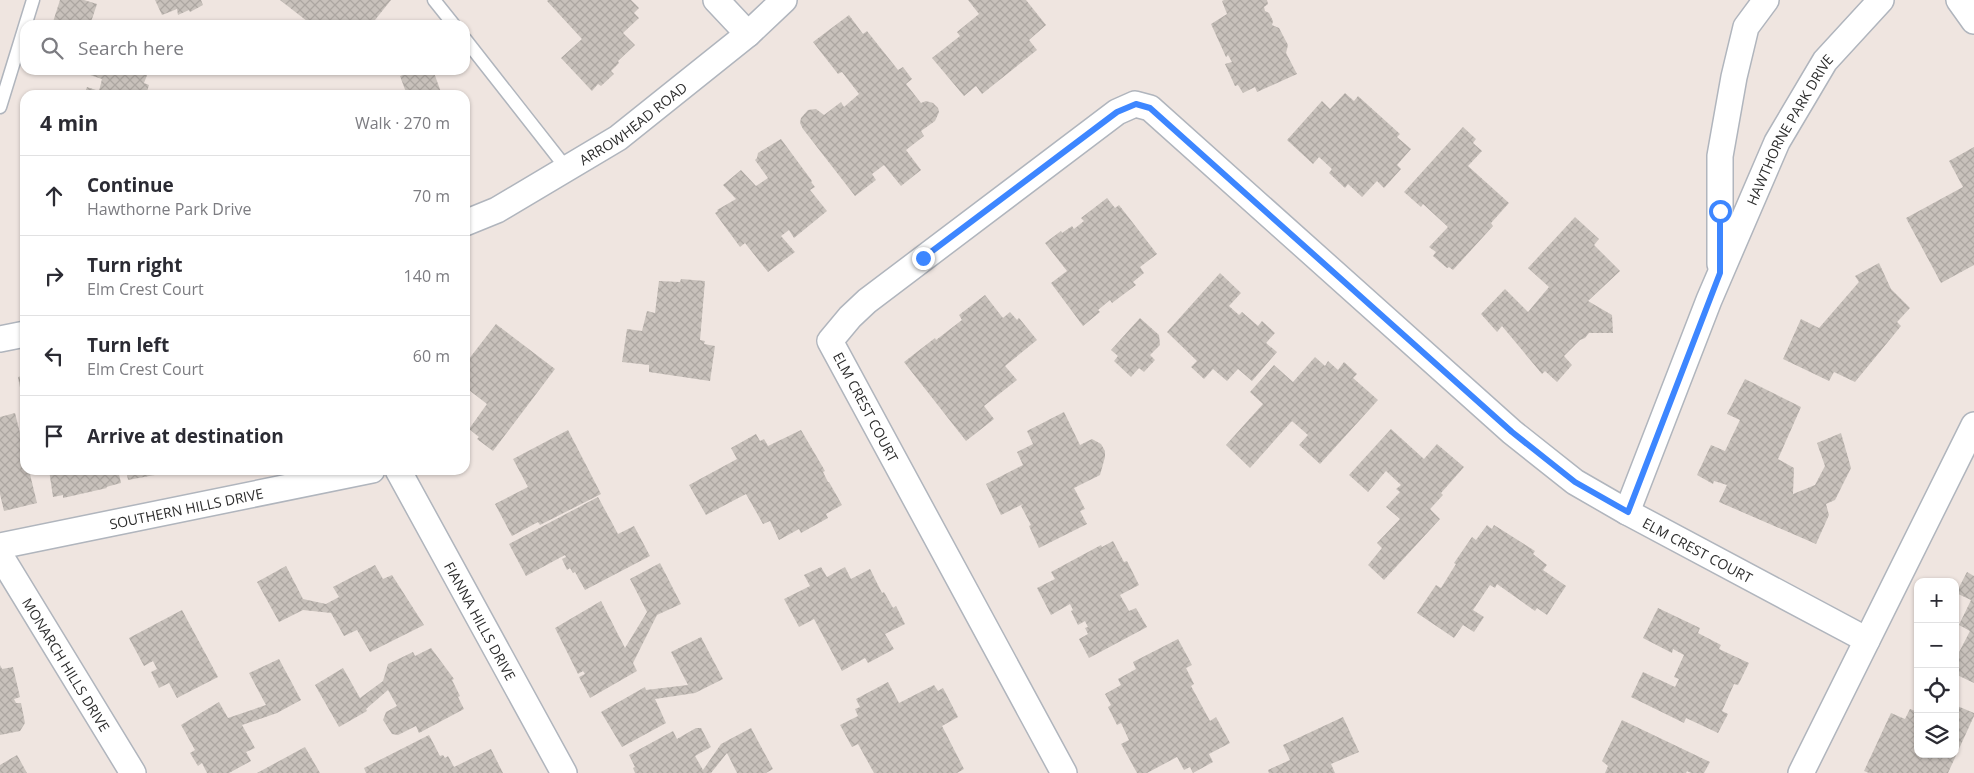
<!DOCTYPE html>
<html lang="en">
<head>
<meta charset="utf-8">
<style>
  body { margin:0; font-family:"Open Sans",sans-serif; background:#f7f7f7; color:#2b2b33 }
  .controls { position:absolute; right:15px; bottom:15px; display:grid; overflow:hidden; border-radius:10px; box-shadow:0 1px 4px #0004 }
  .controls button { width:45px; height:45px; display:grid; place-items:center; padding:0; border:0; border-bottom:1px solid #e1e1e2; background:#fff; color:#2b2b33; font:25px sans-serif }
  .stop { position:absolute; width:15px; height:15px; margin:-11px; border:4px solid #3d86ff; border-radius:50%; background:#fff }
  .stop.end { background:#3d86ff; border-color:#fff; box-shadow:0 1px 5px #0008 }
  .list { margin:0; padding:0; list-style:none }
  h2 { display:flex; justify-content:space-between; align-items:center; height:65px; margin:0; padding:0 20px; font-size:21px }
  h2 small { font-size:16px; font-weight:400; color:#7c7c81 }
  .list li { display:grid; grid-template-columns:32px 1fr auto; gap:15px; align-items:center; box-sizing:border-box; height:80px; padding:0 20px; border-top:1px solid #e1e1e2 }
  .list b { display:block; font-size:19px; white-space:nowrap }
  .list p { margin:0; font-size:16px; white-space:nowrap; color:#7c7c81 }
  .list em { font-size:16px; font-style:normal; color:#7c7c81 }
  .icon { flex:none; width:28px; height:28px; fill:none; stroke:currentColor; stroke-width:2; stroke-linecap:round; stroke-linejoin:round }
  .map { position:relative; flex:none; width:1974px; height:773px; overflow:hidden }
  .search { position:absolute; background:#fff; box-shadow:0 1px 4px #0004; left:20px; top:20px; width:450px; height:55px; display:flex; align-items:center; gap:12px; box-sizing:border-box; padding:0 18px; border-radius:15px; color:#7c7c81; font-size:19px }
  .panel { position:absolute; background:#fff; box-shadow:0 1px 4px #0004; left:20px; top:90px; width:450px; height:385px; border-radius:15px }
  .map>svg:first-child { display:block }
  .building { fill:url(#building-cross-hatch) }
  .lines { fill:none; stroke-linecap:round; stroke-linejoin:round }
  .lane-casing { stroke:#b0b5bd; stroke-width:15 }
  .street-casing { stroke:#b0b5bd; stroke-width:28 }
  .lane { stroke:#fff; stroke-width:12 }
  .street { stroke:#fff; stroke-width:25 }
  .route { stroke:#3d86ff; stroke-width:6 }
  .labels { text-anchor:middle; dominant-baseline:central; stroke-width:4; stroke-linejoin:round; paint-order:stroke }
  .street-label { font-size:14px; fill:#2d2d2d; stroke:#fff }
</style>
</head>
<body>
<div class="map">
<svg width="1974" height="773" viewBox="0 0 1974 773">
  <defs>
    <pattern id="building-cross-hatch" width="8" height="8" patternUnits="userSpaceOnUse" patternTransform="scale(1.25)"><rect width="8" height="8" fill="#c8c1bb"/><path d="M0 0l8 8M0 8l8-8" fill="none" stroke="#aca6a1"/></pattern>
  </defs>
  <rect width="100%" height="100%" fill="#efe5e0"/>
  <g class="building">
    <polygon points="60,0 84,0 97,4 90,25 52,25"/>
    <polygon points="155,0 201,0 203,5 190,12 189,10 178,15 177,9 162,15"/>
    <polygon points="280,0 391,0 371,25 312,25"/>
    <polygon points="548,0 631,0 639,8 634,13 639,18 623,33 635,45 618,61 619,63 611,71 614,74 601,86 598,84 592,91 561,58 582,39 547,1"/>
    <polygon points="968,0 1026,0 1046,25 1029,40 1037,50 982,94 976,86 964,96 932,58 960,36 957,32 979,14"/>
    <polygon points="1224,0 1267,0 1268,4 1264,7 1265,11 1269,13 1273,21 1272,25 1279,28 1288,45 1286,53 1297,74 1257,92 1255,87 1243,93 1238,85 1235,86 1225,64 1232,62 1228,55 1226,57 1211,24 1227,14 1222,1"/>
    <polygon points="849,15 863,34 867,31 898,70 903,67 912,79 906,84 921,103 926,101 933,103 938,108 939,112 935,121 921,131 924,136 906,150 921,170 901,186 884,165 872,174 876,180 855,196 803,129 800,123 801,118 808,110 816,109 824,115 841,102 844,107 859,94 842,72 838,74 813,42"/>
    <polygon points="67,70 149,70 144,83 149,85 146,95 84,95 87,87 99,91 102,79 81,72 80,75"/>
    <polygon points="416,70 433,70 442,95 407,95 400,76"/>
    <polygon points="1345,93 1354,101 1358,96 1400,134 1397,137 1411,149 1397,165 1401,169 1384,188 1377,181 1362,197 1348,184 1345,188 1329,173 1332,169 1319,157 1313,164 1287,140 1322,101 1330,109"/>
    <polygon points="1463,127 1476,139 1473,143 1482,151 1468,166 1509,203 1491,223 1493,226 1453,270 1449,267 1447,268 1433,256 1436,252 1429,247 1448,227 1423,204 1421,207 1404,192"/>
    <polygon points="781,139 812,181 811,182 815,187 810,190 827,211 794,238 789,230 781,236 795,252 768,272 745,243 740,247 715,213 718,211 717,210 736,199 723,185 741,170 756,186 768,178 755,160 757,158 758,153"/>
    <polygon points="1974,147 1974,265 1941,283 1906,218 1963,187 1949,161"/>
    <polygon points="1107,198 1115,208 1119,205 1157,254 1140,267 1144,273 1133,282 1136,285 1112,303 1110,300 1098,310 1100,312 1083,326 1051,283 1067,271 1045,243 1061,231 1062,233 1072,226 1074,229 1084,221 1081,218"/>
    <polygon points="1575,217 1599,239 1594,245 1620,271 1588,301 1612,315 1613,333 1589,333 1585,338 1580,340 1564,356 1572,365 1557,382 1545,371 1542,374 1502,326 1497,332 1481,314 1505,289 1528,312 1549,287 1528,268"/>
    <polygon points="1879,263 1891,289 1910,308 1897,322 1901,326 1855,382 1834,372 1829,381 1783,359 1801,319 1819,328 1859,282 1855,276"/>
    <polygon points="1220,273 1241,293 1229,306 1239,315 1242,312 1258,326 1262,321 1275,333 1266,343 1277,352 1252,381 1238,369 1227,381 1213,369 1204,379 1191,367 1197,361 1167,332"/>
    <polygon points="681,279 705,281 700,340 705,341 704,344 715,346 710,381 649,372 649,365 622,362 627,329 642,331 647,311 655,313 659,281 680,282"/>
    <polygon points="985,295 1003,318 1010,312 1017,320 1019,318 1037,340 1005,366 1017,380 984,406 994,419 966,441 904,362 935,338 936,340 962,320 959,315"/>
    <polygon points="1140,318 1159,335 1160,345 1150,355 1155,360 1144,372 1139,368 1131,377 1114,361 1118,356 1111,350"/>
    <polygon points="496,324 555,369 493,451 477,439 479,437 469,429 487,404 465,387 465,364"/>
    <polygon points="1315,357 1325,366 1328,361 1338,370 1344,362 1357,374 1353,378 1378,400 1320,464 1299,445 1308,435 1292,421 1250,468 1226,445 1263,404 1250,392 1274,365 1293,382"/>
    <polygon points="25,375 25,409 24,409 18,377"/>
    <polygon points="1745,379 1801,407 1778,459 1794,468 1793,494 1815,485 1825,466 1817,443 1841,433 1851,468 1835,500 1826,504 1829,515 1816,544 1719,502 1727,485 1714,481 1713,484 1697,475 1711,445 1725,451 1740,420 1727,414"/>
    <polygon points="1064,412 1080,445 1092,439 1101,444 1105,451 1105,457 1100,475 1074,488 1085,509 1080,511 1087,524 1039,548 1029,526 1031,525 1021,506 1023,504 1001,515 986,484 1023,465 1017,452 1033,444 1027,431"/>
    <polygon points="15,413 25,453 25,470 29,470 37,503 4,511 0,494 0,417"/>
    <polygon points="1391,429 1424,459 1437,444 1464,467 1441,493 1443,495 1430,509 1440,519 1384,580 1368,565 1382,548 1377,543 1400,519 1386,507 1400,492 1396,489 1401,485 1386,471 1368,492 1349,475"/>
    <polygon points="568,430 601,494 540,525 538,522 512,536 495,504 528,487 513,459"/>
    <polygon points="801,430 825,471 823,472 828,482 829,482 842,505 826,514 828,518 801,533 799,529 779,540 770,521 763,524 746,494 706,515 689,485 737,459 731,448 756,434 760,441 764,439 768,446"/>
    <polygon points="49,470 118,470 121,483 106,487 107,488 63,498 63,495 53,497"/>
    <polygon points="126,470 159,470 160,474 128,480"/>
    <polygon points="598,497 618,534 634,526 650,556 585,590 575,572 573,573 570,568 567,570 562,559 566,557 565,555 526,576 509,544"/>
    <polygon points="1487,525 1492,529 1494,525 1535,551 1533,554 1547,565 1543,570 1566,586 1547,615 1537,608 1535,611 1497,584 1495,588 1490,585 1473,610 1484,617 1474,632 1463,625 1454,638 1417,613 1436,585 1441,588 1456,564 1454,563 1472,537 1476,540"/>
    <polygon points="1113,541 1124,562 1127,561 1139,585 1120,595 1129,611 1136,608 1147,627 1089,658 1079,639 1088,634 1085,628 1088,627 1085,621 1078,625 1071,611 1073,610 1070,604 1051,615 1037,588 1055,579 1051,572 1101,545 1102,547"/>
    <polygon points="660,563 681,604 657,615 633,663 637,671 590,698 579,677 585,674 583,671 578,674 555,628 601,601 625,648 647,612 630,579"/>
    <polygon points="375,565 383,579 392,575 424,625 370,652 357,630 344,636 331,613 303,610 279,622 257,582 286,566 303,599 326,604 339,597 333,587"/>
    <polygon points="821,567 827,577 845,567 851,579 870,569 882,593 884,592 893,608 896,606 905,624 885,634 894,649 868,663 865,658 842,671 814,619 799,627 784,599 810,586 804,575"/>
    <polygon points="1967,572 1974,576 1974,683 1955,674 1955,660 1970,631 1959,625 1971,600 1956,593"/>
    <polygon points="1658,608 1700,628 1698,633 1721,645 1719,649 1749,663 1738,685 1734,684 1722,711 1728,714 1718,733 1686,718 1684,723 1631,697 1643,672 1675,687 1679,679 1674,677 1684,655 1673,649 1672,653 1643,638"/>
    <polygon points="182,610 218,677 177,698 169,683 159,688 151,672 157,669 153,661 144,666 129,638"/>
    <polygon points="701,637 723,679 695,693 655,699 666,723 622,747 601,712 645,687 646,690 688,685 671,652"/>
    <polygon points="1178,639 1192,665 1186,668 1194,684 1191,686 1210,721 1216,717 1230,743 1209,754 1213,762 1193,773 1190,767 1184,770 1177,757 1147,773 1137,773 1121,744 1129,740 1121,723 1117,725 1108,707 1111,705 1105,694 1121,685 1118,679 1136,669 1133,662"/>
    <polygon points="431,648 454,679 452,680 460,696 458,697 464,709 419,733 416,726 398,735 392,734 383,720 386,712 397,706 388,690 366,709 367,711 339,727 315,685 343,668 360,698 383,681 388,664 413,652 415,656"/>
    <polygon points="279,659 301,700 277,713 242,725 255,748 246,752 251,761 229,773 207,773 202,763 198,766 190,753 195,750 181,725 219,702 228,718 266,705 249,673"/>
    <polygon points="0,665 2,669 13,667 20,697 14,699 16,703 21,703 25,723 20,731 0,735"/>
    <polygon points="888,682 899,703 934,685 938,691 943,688 958,717 942,726 964,769 957,773 874,773 858,744 852,747 840,725 858,716 855,709 860,707 856,699"/>
    <polygon points="1955,705 1974,713 1974,716 1948,773 1869,773 1864,771 1891,713 1905,719 1910,709 1918,712 1918,754 1955,754"/>
    <polygon points="1343,717 1359,752 1331,764 1335,773 1269,773 1268,770 1290,760 1283,745"/>
    <polygon points="1622,720 1710,762 1704,773 1691,773 1687,771 1686,773 1605,773 1608,766 1602,761"/>
    <polygon points="696,728 701,728 711,747 695,756 703,770 721,744 751,728 773,769 766,773 737,773 727,753 711,773 635,773 633,768 635,767 629,755 673,731 677,739"/>
    <polygon points="429,735 440,756 443,755 445,758 448,756 454,767 491,749 503,773 366,773 364,768"/>
    <polygon points="305,747 320,773 257,773"/>
    <polygon points="17,755 27,773 0,773 0,765"/>
  </g>
  <g class="lines">
    <g class="lane-casing">
      <g id="lane">
        <polyline points="434,0 454,25"/>
        <polyline points="465,39 567,169"/>
        <polyline points="0,107 33,0"/>
      </g>
    </g>
    <g class="street-casing">
      <g id="street">
        <polyline points="716,0 748,34"/>
        <polyline points="1959,0 1974,21"/>
        <path id="s1" d="M 465,223 L 497,210 L 618,138 L 748,34 L 784,0"/>
        <polyline points="1720,264 1720,156 1734,77 1746,27 1766,0"/>
        <polyline points="0,339 25,334"/>
        <path id="s2" d="M 398,470 L 564,773"/>
        <path id="s3" d="M 1627,512 L 1709,300 L 1777,142 L 1825,61 L 1881,0"/>
        <path id="s4" d="M 0,546 L 372,470"/>
        <path id="s5" d="M 0,555 L 133,773"/>
        <path id="s6" d="M 1064,773 L 830,341 L 850,317 L 867,301 L 1117,112 L 1135,104 L 1150,108 L 1512,432 L 1575,482 L 1627,512 L 1867,640"/>
        <polyline points="1801,773 1974,425"/>
      </g>
    </g>
    <use href="#lane" class="lane"/>
    <use href="#street" class="street"/>
  </g>
  <g class="lines">
    <polyline class="route" points="923,258 1117,112 1136,104 1150,108 1512,432 1575,482 1628,512 1720,273 1720,211"/>
  </g>
  <g class="labels">
    <g class="street-label">
      <text stroke="none"><textPath href="#s1" startOffset="196">ARROWHEAD ROAD</textPath></text>
      <text stroke="none"><textPath href="#s3" startOffset="416">HAWTHORNE PARK DRIVE</textPath></text>
      <text transform="translate(866 407) rotate(62)">ELM CREST COURT</text>
      <text stroke="none"><textPath href="#s4" startOffset="190">SOUTHERN HILLS DRIVE</textPath></text>
      <text stroke="none"><textPath href="#s6" startOffset="1601">ELM CREST COURT</textPath></text>
      <text stroke="none"><textPath href="#s2" startOffset="172">FIANNA HILLS DRIVE</textPath></text>
      <text stroke="none"><textPath href="#s5" startOffset="128">MONARCH HILLS DRIVE</textPath></text>
    </g>
  </g>
</svg>
<div class="controls">
<button>+</button>
<button>−</button>
<button><svg class="icon" aria-label="locate" viewBox="0 0 24 24"><circle cx="12" cy="12" r="6"/><path d="M12 2v4M12 18v4M2 12h4M18 12h4"/></svg></button>
<button><svg class="icon" aria-label="layers" viewBox="0 0 24 24"><path d="M12 4l9 5-9 5-9-5zM3 14l9 5 9-5"/></svg></button>
</div>
<div class="stop" style="left:1720px;top:211px"></div>
<div class="stop end" style="left:923px;top:258px"></div>
<div class="search"><svg class="icon" aria-label="search" viewBox="0 0 24 24"><circle cx="10" cy="10" r="6"/><path d="M15 15l6 6"/></svg>Search here</div>
<section class="panel">
<h2>4 min<small>Walk · 270 m</small></h2>
<ul class="list">
<li><svg class="icon" aria-label="ahead" viewBox="0 0 24 24"><path d="M12 20V5M6 11l6-6 6 6"/></svg><div><b>Continue</b><p>Hawthorne Park Drive</p></div><em>70 m</em></li>
<li><svg class="icon" aria-label="right" viewBox="0 0 24 24"><path d="M7 20v-9h11M14 6l5 5-5 5"/></svg><div><b>Turn right</b><p>Elm Crest Court</p></div><em>140 m</em></li>
<li><svg class="icon" aria-label="left" viewBox="0 0 24 24"><path d="M17 20v-9H6M10 6l-5 5 5 5"/></svg><div><b>Turn left</b><p>Elm Crest Court</p></div><em>60 m</em></li>
<li><svg class="icon" aria-label="arrive" viewBox="0 0 24 24"><path d="M6 21V4h12l-3 4 3 4H6"/></svg><div><b>Arrive at destination</b></div></li>
</ul>
</section>
</div>
</body>
</html>
